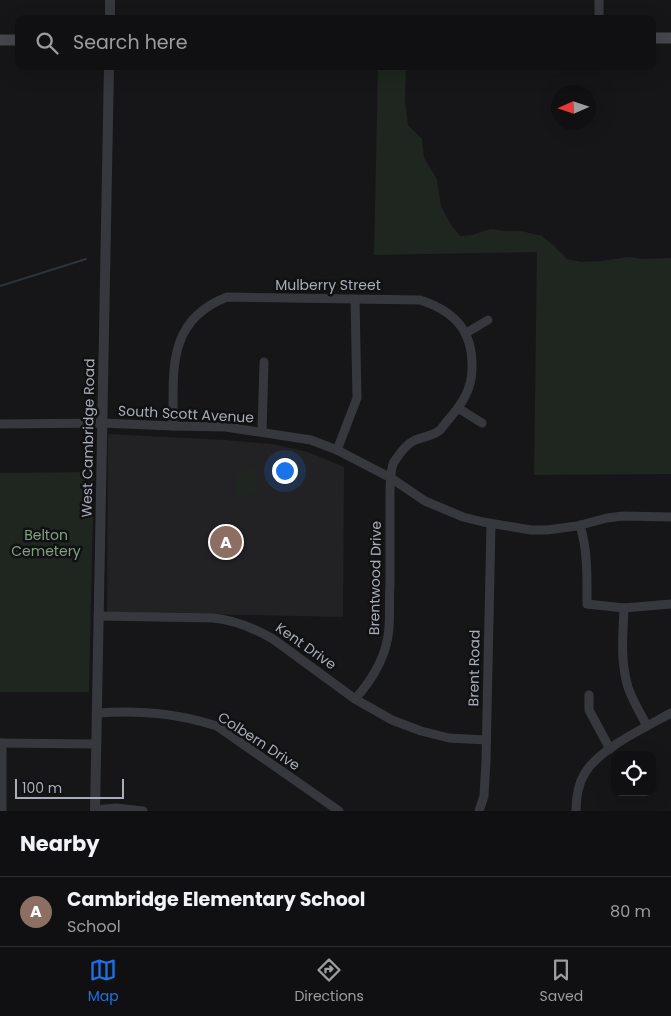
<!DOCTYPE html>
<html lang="en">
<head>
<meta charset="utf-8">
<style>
  body { margin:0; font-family:Poppins,sans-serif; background:#19191b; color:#f1f3f6 }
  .controls { position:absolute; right:15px; bottom:15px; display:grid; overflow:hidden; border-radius:10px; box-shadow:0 5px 20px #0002 }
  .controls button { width:45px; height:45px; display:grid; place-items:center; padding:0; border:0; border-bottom:1px solid #303032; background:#101012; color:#f1f3f6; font:25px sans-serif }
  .compass { position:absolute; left:551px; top:85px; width:45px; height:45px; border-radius:50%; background:#101012; box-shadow:0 5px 20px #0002; rotate:267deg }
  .scale { position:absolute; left:15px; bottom:12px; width:109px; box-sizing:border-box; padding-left:5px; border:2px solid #a8adb8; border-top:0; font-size:14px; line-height:18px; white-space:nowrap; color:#a8adb8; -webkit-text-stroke:4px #111113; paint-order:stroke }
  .you { position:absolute; left:284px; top:470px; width:18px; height:18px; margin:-12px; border:4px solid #fff; border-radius:50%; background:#1a73e8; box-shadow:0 0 0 8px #1a73e833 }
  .badge { display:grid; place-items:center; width:32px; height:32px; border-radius:50%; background:#1a73e8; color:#fff; font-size:16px; font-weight:700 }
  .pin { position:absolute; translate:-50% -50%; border:2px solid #fff; box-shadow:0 1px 5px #0006 }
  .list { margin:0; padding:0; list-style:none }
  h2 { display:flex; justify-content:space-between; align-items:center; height:65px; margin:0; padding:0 20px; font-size:21px }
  h2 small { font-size:16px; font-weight:400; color:#9c9d9f }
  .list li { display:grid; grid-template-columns:32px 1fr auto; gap:15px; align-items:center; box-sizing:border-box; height:70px; padding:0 20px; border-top:1px solid #303032 }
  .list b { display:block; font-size:19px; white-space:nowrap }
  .list p { margin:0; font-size:16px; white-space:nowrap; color:#9c9d9f }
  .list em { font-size:16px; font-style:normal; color:#9c9d9f }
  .icon { flex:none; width:28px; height:28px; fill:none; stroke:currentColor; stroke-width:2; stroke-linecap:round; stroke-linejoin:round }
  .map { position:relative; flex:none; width:671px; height:811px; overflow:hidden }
  .search { position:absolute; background:#101012; box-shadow:0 5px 20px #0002; left:15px; right:15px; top:15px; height:55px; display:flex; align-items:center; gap:12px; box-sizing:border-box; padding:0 18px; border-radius:10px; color:#9c9d9f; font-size:19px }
  .sheet { height:135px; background:#101012 }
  nav { display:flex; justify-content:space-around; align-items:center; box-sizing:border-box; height:70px; border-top:1px solid #303032; background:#101012; font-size:14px; color:#9c9d9f }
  nav a { display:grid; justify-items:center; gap:2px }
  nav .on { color:#1a73e8 }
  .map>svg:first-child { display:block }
  .built { fill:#222225 }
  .green { fill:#1e261f }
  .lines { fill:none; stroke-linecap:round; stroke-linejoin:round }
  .stream { stroke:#2c353c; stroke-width:2 }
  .minor { stroke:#37383d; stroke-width:9 }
  .tertiary { stroke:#37383d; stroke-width:10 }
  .secondary { stroke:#45474d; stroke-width:11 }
  .labels { text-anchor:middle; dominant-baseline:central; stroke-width:5; stroke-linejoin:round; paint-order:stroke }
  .street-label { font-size:14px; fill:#a8adb8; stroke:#111113 }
  .park-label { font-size:14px; fill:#7fa381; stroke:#111113 }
</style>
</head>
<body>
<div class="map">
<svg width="671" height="811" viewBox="0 0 671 811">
  <rect width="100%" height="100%" fill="#161618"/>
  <polygon class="built" points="108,434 225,440 272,444 308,452 344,467 343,617 107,612"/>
  <g class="green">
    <polygon points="378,66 406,66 405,101 408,125 422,139 424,158 431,169 437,180 441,206 450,223 460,236 472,235 490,229 505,231 521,231 542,236 553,245 567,259 581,262 601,261 628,257 644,259 671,258 671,474 534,475 537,252 374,255"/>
    <polygon points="245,470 256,470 256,494 250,494 250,495 237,495 237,471 245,471"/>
    <polygon points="94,472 89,692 0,692 0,473"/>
  </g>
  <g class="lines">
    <polyline class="stream" points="0,286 86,259"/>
    <g class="minor">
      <polyline points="599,19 599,0"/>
      <polyline points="466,333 488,320"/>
      <polyline points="458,408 482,423"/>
      <polyline points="0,424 102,423 173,426 226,427 311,440 337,450 391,478 425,501 463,517 483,522 531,530 547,530 577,526 607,518 623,516 671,517"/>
      <path d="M 173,426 C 174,373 165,321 227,297 L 420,300 C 454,311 473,330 472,368 C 472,389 462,404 449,419 C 446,422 443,427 440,430 C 433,436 423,437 415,440 C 407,444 399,454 394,462 C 389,471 390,496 390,507 C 390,532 390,557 390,583 C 389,598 390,613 389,628 C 387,655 373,679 355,699"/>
      <polyline points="262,432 264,362"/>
      <polyline points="337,450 357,398 355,299"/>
      <path d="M 580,525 C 588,552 587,577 587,604 L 624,608 L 671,604"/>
      <path d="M 624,608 C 623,634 620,661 628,687 C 632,700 641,714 647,726"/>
      <path d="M 98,616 L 213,618 C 234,620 254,628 273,639 L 355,699 L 392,720 L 421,731 L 449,738 L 486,740"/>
      <polyline points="589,695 589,710 610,749"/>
      <path d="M 97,713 C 140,710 175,713 217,726 L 339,811"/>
      <polyline points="0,743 96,744"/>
      <polyline points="2,743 2,811"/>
      <polyline points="95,810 116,808 143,811"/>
      <polyline points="479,811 484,796 486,761 491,524"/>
      <path d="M 576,811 C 576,799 578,784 585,773 C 599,749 646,727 671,713"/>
    </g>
    <g class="tertiary">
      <polyline points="110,19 110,0"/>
      <polyline points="95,811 109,66"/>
    </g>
    <g class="secondary">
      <polyline points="652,38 671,38"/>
      <polyline points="0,40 19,40"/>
    </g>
  </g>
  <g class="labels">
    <g class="street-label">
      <text x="328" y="285">Mulberry Street</text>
      <text transform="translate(186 414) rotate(3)">South Scott Avenue</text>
      <text transform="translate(88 438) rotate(-89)">West Cambridge Road</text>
      <text transform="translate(375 578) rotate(-89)">Brentwood Drive</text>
      <text transform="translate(306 646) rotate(35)">Kent Drive</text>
      <text transform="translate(474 668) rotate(-89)">Brent Road</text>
      <text transform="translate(259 741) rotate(33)">Colbern Drive</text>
    </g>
    <g class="park-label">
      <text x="46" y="535">Belton<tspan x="46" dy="16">Cemetery</tspan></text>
    </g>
  </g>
</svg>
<div class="controls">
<button><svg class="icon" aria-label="locate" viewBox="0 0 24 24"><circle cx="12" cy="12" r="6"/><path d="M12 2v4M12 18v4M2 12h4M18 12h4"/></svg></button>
</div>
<svg class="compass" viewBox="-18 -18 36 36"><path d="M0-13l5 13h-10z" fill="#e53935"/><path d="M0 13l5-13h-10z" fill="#9c9d9f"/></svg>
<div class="scale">100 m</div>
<div class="you"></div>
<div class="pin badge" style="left:226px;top:542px;background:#8d6e63">A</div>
<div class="search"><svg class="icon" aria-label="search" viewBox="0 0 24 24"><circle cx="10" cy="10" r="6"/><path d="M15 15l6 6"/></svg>Search here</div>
</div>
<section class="sheet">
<h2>Nearby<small></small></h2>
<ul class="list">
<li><span class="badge" style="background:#8d6e63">A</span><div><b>Cambridge Elementary School</b><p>School</p></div><em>80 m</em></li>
</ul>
</section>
<nav>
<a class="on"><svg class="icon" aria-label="map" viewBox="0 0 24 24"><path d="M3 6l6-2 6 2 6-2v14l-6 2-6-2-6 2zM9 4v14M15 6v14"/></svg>Map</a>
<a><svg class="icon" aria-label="directions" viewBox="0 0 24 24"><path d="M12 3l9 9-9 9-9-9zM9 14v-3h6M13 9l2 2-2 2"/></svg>Directions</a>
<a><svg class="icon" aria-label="saved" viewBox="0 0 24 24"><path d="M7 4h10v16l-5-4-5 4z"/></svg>Saved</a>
</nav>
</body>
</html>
